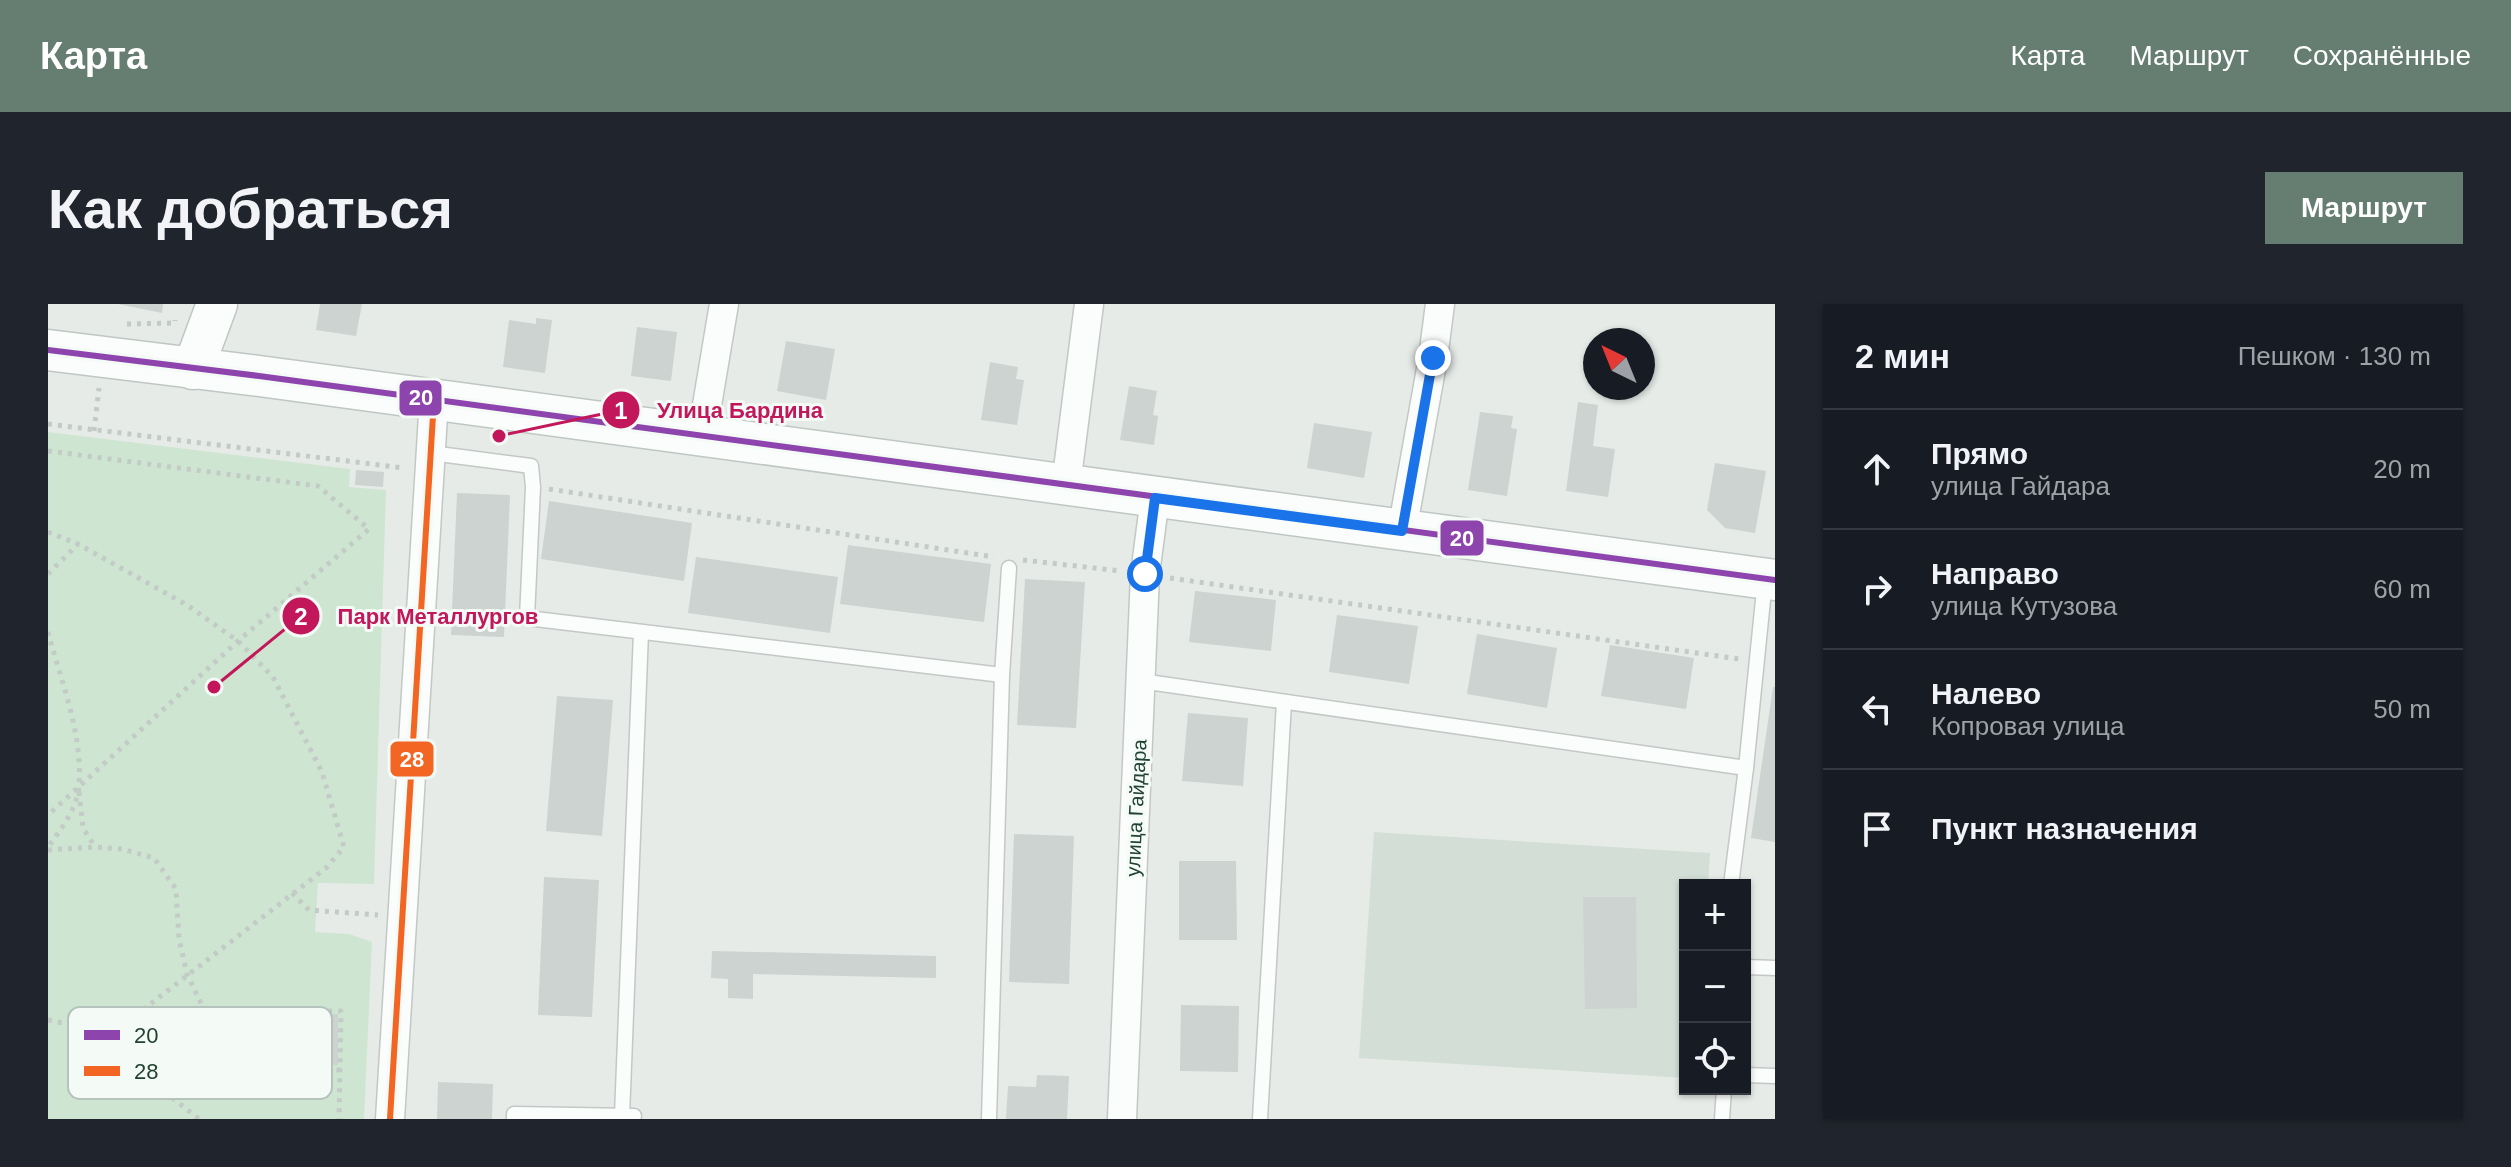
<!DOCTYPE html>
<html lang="ru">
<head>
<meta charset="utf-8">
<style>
  body { margin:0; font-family:Helvetica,sans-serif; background:#20242c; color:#f1f3f6 }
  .controls { position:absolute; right:24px; bottom:24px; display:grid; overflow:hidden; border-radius:0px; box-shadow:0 2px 6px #0004 }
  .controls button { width:72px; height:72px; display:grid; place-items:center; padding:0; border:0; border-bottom:2px solid #363941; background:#171b24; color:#f1f3f6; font:40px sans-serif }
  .compass { position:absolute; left:1535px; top:24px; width:72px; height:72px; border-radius:50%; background:#171b24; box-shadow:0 2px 6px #0004; rotate:317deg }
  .stop { position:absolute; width:24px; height:24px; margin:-18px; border:6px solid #1a73e8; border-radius:50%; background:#fff }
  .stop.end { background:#1a73e8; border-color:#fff; box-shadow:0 2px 8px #0008 }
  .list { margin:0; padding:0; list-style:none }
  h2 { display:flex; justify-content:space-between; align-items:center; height:104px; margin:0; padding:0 32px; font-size:34px }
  h2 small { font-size:26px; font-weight:400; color:#9ea1a6 }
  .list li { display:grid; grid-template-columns:52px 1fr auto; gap:24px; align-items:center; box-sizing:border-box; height:120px; padding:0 32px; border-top:2px solid #363941 }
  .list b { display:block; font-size:30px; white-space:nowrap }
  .list p { margin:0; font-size:26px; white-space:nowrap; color:#9ea1a6 }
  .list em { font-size:26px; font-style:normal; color:#9ea1a6 }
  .icon { flex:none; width:44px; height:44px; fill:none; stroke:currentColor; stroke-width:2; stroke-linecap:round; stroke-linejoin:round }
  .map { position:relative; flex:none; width:1727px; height:815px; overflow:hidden; border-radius:0px }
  header { display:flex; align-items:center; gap:48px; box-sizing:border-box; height:112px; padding:0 40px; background:#667d72; color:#fff }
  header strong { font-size:38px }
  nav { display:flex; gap:44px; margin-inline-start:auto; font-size:28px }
  .intro { display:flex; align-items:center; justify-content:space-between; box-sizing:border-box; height:192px; padding:0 48px }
  h1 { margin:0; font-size:56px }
  .button { padding:20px 36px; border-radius:0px; background:#667d72; color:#fff; font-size:28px; font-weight:700 }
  main { display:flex; gap:48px; padding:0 48px }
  aside { flex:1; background:#171b24; border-radius:0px; box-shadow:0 2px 6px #0004 }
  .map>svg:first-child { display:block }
  .built { fill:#d3ded7 }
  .green { fill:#cee6d1 }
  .building { fill:#ccd3d0 }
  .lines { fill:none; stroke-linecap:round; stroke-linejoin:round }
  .lane-casing { stroke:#c3c8c5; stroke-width:17 }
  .street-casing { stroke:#c3c8c5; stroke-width:31 }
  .secondary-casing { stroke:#bfc7c3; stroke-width:43 }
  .path { stroke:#c2cbc6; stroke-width:5; stroke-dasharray:4 6; stroke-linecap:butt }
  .lane { stroke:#fbfcfc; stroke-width:14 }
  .street { stroke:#fbfcfc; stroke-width:28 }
  .secondary { stroke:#fbfcfc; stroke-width:40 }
  .bus-1-casing { stroke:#f4faf6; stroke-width:12 }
  .bus-2-casing { stroke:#f4faf6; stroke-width:12 }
  .bus-1 { stroke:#8e44ad; stroke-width:6 }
  .bus-2 { stroke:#f26522; stroke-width:6 }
  .route { stroke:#1a73e8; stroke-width:10 }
  .labels { text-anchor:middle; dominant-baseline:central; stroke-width:6; stroke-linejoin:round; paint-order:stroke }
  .street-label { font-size:20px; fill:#214233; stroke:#f4faf6 }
  .key { fill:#f4faf6; stroke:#b5c3bc; stroke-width:2 }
  .key-label { font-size:22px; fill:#214233 }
  .leader { fill:none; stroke:#c2185b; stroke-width:3 }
  .callout-dot { fill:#c2185b; stroke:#f4faf6; stroke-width:3 }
  .mark-label { font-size:24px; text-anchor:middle; font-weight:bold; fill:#fff }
  .callout-label { font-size:22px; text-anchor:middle; font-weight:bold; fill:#c2185b; stroke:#f4faf6; stroke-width:6; stroke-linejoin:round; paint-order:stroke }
  .line-badge { stroke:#f4faf6; stroke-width:3 }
  .badge-label { font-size:22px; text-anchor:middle; font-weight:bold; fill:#fff }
</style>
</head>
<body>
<header>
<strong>Карта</strong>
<nav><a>Карта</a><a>Маршрут</a><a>Сохранённые</a></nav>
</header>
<div class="intro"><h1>Как добраться</h1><a class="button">Маршрут</a></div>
<main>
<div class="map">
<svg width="1727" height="815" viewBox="0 0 1727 815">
  <rect width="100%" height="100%" fill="#e6ebe8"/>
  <polygon class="built" points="1326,528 1662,549 1660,581 1637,581 1637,774 1311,754"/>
  <polygon class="green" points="0,128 302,165 301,183 338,186 326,580 270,579 267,628 301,630 324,638 316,815 0,815"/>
  <g class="building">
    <polygon points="70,0 115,0 114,9"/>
    <polygon points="272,0 314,0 308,32 268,26"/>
    <polygon points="488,14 504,16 497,69 455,63 461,16 488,20"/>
    <polygon points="589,23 629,28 623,77 583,72"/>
    <polygon points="738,37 787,45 778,96 729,87"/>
    <polygon points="942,58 970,63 968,75 976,76 969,121 933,116"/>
    <polygon points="1081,82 1109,87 1105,111 1110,112 1106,141 1072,136"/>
    <polygon points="1530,98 1550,101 1545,142 1567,145 1560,193 1518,187"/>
    <polygon points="1432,108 1465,112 1463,124 1469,125 1459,192 1420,186"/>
    <polygon points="1266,119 1324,128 1316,174 1259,164"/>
    <polygon points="1667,159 1718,167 1707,229 1677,224 1659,206"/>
    <polygon points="308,166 336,168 335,183 307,181"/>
    <polygon points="409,189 462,191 456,333 403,331"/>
    <polygon points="501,197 644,219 636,277 493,255"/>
    <polygon points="800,241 943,260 936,318 792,300"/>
    <polygon points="648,253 790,273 782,329 640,309"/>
    <polygon points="977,275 1037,278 1028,424 969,421"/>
    <polygon points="1147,287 1228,296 1223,347 1141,338"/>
    <polygon points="1289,311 1370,322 1361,380 1281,368"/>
    <polygon points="1429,330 1509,344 1499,404 1419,390"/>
    <polygon points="1562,341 1646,354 1638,405 1553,392"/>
    <polygon points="1725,383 1727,383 1727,538 1703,534"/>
    <polygon points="509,392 565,396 554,532 498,527"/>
    <polygon points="1140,409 1200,414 1195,482 1134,477"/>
    <polygon points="966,530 1026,532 1021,680 961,678"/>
    <polygon points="1131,557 1188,557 1189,636 1131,636"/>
    <polygon points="496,573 551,576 544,713 490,711"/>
    <polygon points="1535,593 1588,593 1589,704 1537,705"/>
    <polygon points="664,647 888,652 888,674 705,670 705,695 680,694 680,675 663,674"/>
    <polygon points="1133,701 1191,702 1190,768 1132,767"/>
    <rect x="261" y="710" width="29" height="51"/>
    <polygon points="989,771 1021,772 1019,815 958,815 960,782 988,783"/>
    <polygon points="390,778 445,780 444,815 389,815"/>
  </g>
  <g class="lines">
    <g class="lane-casing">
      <g id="lane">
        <polyline points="383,149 483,162 485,183 479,314 954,371"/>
        <polyline points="1093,377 1698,464"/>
        <polyline points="1683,581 1698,464 1717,276"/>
        <polyline points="1697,663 1727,664"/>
        <polyline points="1697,771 1727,772"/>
        <polyline points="574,812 593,328"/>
        <polyline points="466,815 466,810 586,812"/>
        <polyline points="941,815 954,371 961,264"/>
        <polyline points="1212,815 1236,398"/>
        <polyline points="1674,815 1676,785"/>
      </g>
    </g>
    <g class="street-casing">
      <g id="street">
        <polyline points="654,131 676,0"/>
        <polyline points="1018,181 1041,0"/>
        <polyline points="1354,227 1385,54 1392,0"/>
        <polyline points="342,815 386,95"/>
        <polyline points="1074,815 1097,270 1107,194"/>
      </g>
    </g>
    <g class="secondary-casing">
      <g id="secondary">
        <polyline points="0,46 211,72 1727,276"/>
        <polyline points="145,65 169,0"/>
      </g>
    </g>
    <g class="path">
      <polyline points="79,20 127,19 127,16"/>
      <polyline points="0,120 356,164"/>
      <polyline points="46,127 51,84"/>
      <polyline points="0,147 270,182 321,225 190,337 0,511"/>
      <polyline points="501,185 946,253"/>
      <polyline points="0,228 30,240 139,301 190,337 225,373 274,468 296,543 278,564 65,729"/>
      <polyline points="975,256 1073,267"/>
      <polyline points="0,270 30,240"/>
      <polyline points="1122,274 1691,355"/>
      <path d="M 0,328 C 13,377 35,430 31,482 C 29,505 13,525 0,543"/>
      <polyline points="31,488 35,524 47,543"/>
      <polyline points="0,546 47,543 74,545 106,554 128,585 131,635 139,670 184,764 293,766"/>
      <polyline points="244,589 261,606 330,611"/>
      <polyline points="0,716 65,729 169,737 183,708 293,707 291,815"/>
      <polyline points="38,725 151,815"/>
      <polyline points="258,765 259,707"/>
    </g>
    <use href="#lane" class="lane"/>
    <use href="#street" class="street"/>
    <use href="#secondary" class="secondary"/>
    <g class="bus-1-casing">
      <polyline id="bus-1" points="0,46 211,72 1727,276"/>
    </g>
    <g class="bus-2-casing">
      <polyline id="bus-2" points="342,815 386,95"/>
    </g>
    <use href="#bus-1" class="bus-1"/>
    <use href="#bus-2" class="bus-2"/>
  </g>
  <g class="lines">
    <polyline class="route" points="1097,270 1107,194 1354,227 1385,54"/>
  </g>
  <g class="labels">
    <g class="street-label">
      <text transform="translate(1088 504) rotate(-87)">улица Гайдара</text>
    </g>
  </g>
  <rect x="20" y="703" width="264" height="92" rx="12" class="key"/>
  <rect x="36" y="726" width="36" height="10" fill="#8e44ad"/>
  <rect x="36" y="762" width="36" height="10" fill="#f26522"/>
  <g class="key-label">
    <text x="86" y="739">20</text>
    <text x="86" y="775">28</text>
  </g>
  <path class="leader" d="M451 132L573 106M166 383L253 312"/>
  <g class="callout-dot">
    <circle cx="451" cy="132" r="8"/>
    <circle cx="166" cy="383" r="8"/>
    <circle cx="573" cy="106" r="20"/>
    <circle cx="253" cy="312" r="20"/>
  </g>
  <g class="mark-label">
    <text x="573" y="115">1</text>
    <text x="253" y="321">2</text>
  </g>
  <g class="callout-label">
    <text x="692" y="114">Улица Бардина</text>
    <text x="390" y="320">Парк Металлургов</text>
  </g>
  <g class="line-badge">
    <rect x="350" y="75" width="45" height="38" rx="8" fill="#8e44ad"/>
    <rect x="1391" y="215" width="46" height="38" rx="8" fill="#8e44ad"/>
    <rect x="341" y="436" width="46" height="38" rx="8" fill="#f26522"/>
  </g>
  <g class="badge-label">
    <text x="373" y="101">20</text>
    <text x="1414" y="242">20</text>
    <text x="364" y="463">28</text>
  </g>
</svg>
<div class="controls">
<button>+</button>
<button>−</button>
<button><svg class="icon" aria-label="locate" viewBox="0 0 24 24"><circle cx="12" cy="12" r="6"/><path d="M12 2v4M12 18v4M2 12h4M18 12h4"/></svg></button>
</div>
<svg class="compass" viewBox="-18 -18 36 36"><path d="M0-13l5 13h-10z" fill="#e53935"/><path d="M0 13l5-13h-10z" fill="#9ea1a6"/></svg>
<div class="stop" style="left:1097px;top:270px"></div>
<div class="stop end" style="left:1385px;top:54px"></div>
</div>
<aside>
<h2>2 мин<small>Пешком · 130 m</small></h2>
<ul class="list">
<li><svg class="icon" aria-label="ahead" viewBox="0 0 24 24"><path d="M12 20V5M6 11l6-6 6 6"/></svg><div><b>Прямо</b><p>улица Гайдара</p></div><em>20 m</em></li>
<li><svg class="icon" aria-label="right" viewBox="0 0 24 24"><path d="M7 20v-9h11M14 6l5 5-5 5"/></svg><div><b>Направо</b><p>улица Кутузова</p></div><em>60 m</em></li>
<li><svg class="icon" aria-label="left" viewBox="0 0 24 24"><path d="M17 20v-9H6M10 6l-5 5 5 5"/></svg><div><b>Налево</b><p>Копровая улица</p></div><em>50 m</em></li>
<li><svg class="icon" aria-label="arrive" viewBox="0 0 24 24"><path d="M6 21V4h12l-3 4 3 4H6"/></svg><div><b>Пункт назначения</b></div></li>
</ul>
</aside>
</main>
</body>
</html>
